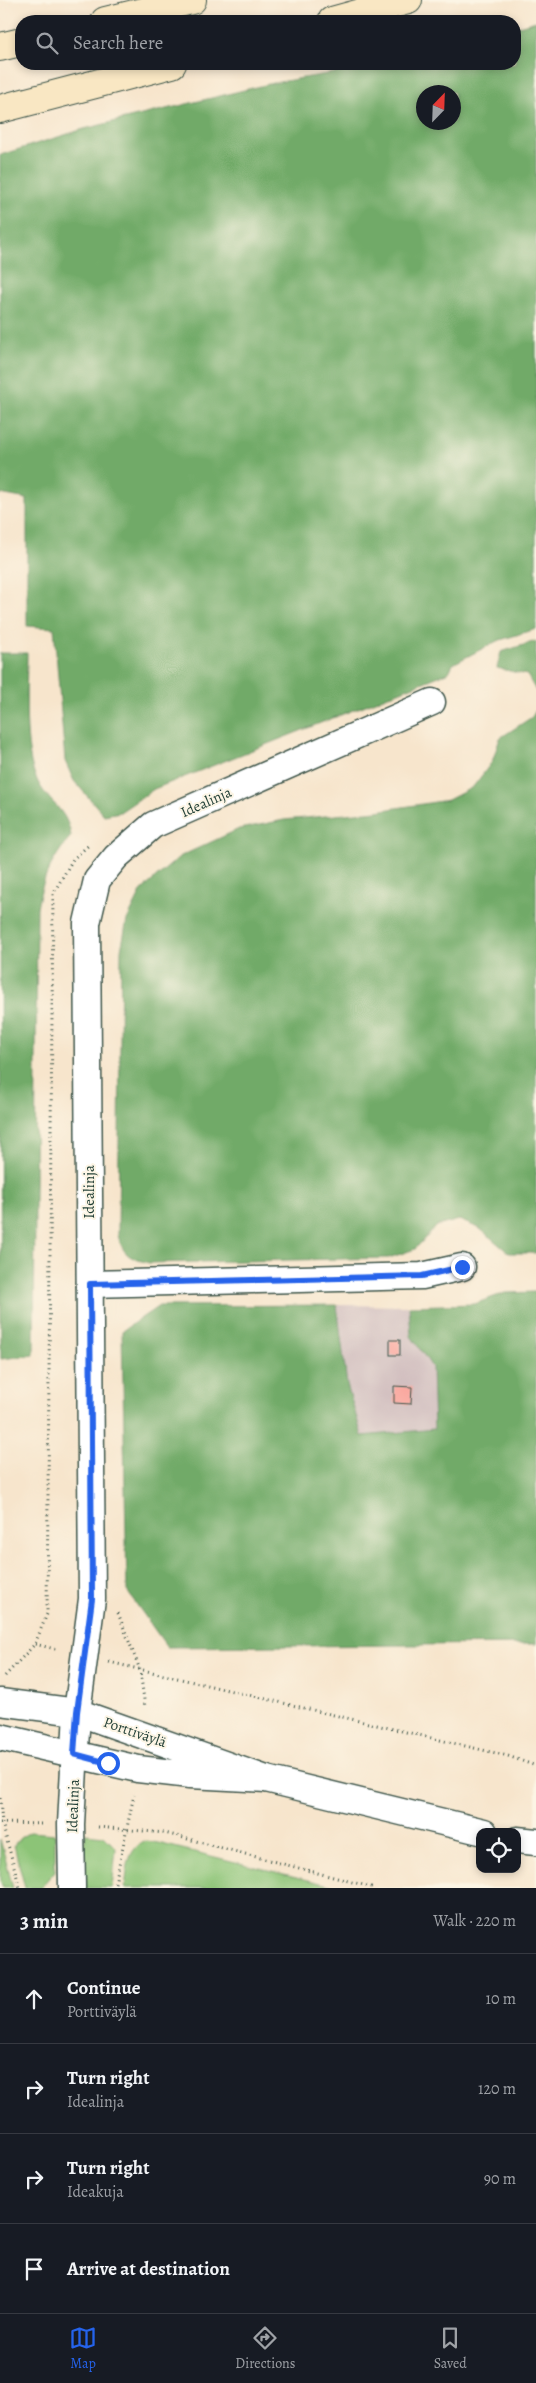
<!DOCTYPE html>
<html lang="en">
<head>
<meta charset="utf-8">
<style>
  body { margin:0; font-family:Alegreya,serif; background:#242831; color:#f1f3f6 }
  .controls { position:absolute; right:15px; bottom:15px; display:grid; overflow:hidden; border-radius:10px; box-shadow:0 2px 8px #0003 }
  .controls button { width:45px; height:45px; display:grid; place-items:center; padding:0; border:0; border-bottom:1px solid #363941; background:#171b24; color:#f1f3f6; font:25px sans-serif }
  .compass { position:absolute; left:416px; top:85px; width:45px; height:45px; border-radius:50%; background:#171b24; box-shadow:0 2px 8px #0003; rotate:23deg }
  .stop { position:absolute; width:15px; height:15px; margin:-11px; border:4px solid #2563eb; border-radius:50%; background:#fff }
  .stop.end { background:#2563eb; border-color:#fff; box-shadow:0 1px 5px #0008 }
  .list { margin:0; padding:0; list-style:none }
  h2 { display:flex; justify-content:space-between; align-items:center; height:65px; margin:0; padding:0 20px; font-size:21px }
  h2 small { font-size:16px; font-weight:400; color:#9ea1a6 }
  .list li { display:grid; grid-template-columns:32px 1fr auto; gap:15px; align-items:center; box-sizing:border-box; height:90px; padding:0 20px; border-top:1px solid #363941 }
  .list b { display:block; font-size:19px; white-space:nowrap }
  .list p { margin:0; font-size:16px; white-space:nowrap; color:#9ea1a6 }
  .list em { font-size:16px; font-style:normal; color:#9ea1a6 }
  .icon { flex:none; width:28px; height:28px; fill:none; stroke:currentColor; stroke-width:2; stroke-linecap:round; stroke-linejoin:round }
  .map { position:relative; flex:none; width:536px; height:1888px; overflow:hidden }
  .search { position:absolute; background:#171b24; box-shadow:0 2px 8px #0003; left:15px; right:15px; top:15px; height:55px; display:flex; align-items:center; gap:12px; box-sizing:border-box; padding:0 18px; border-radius:20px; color:#9ea1a6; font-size:19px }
  .sheet { height:425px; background:#171b24 }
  nav { display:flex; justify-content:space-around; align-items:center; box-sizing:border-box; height:70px; border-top:1px solid #363941; background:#171b24; font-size:14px; color:#9ea1a6 }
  nav a { display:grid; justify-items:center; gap:2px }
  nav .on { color:#2563eb }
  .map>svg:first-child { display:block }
  .industrial { fill:#d2bfc0 }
  .green { fill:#8cc477; stroke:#568056 }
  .forest { fill:#71aa68; stroke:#48744e; fill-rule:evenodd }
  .building { fill:#faa9a0 }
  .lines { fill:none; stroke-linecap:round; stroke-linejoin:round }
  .minor-casing { stroke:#3f564b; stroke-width:29 }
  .secondary-casing { stroke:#3f564b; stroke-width:30 }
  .path { stroke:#3f564b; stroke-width:3; stroke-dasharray:1 4; stroke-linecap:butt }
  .minor { stroke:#fff; stroke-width:26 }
  .secondary { stroke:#f9e7c3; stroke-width:28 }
  .route { stroke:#2563eb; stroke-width:6 }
  .labels { text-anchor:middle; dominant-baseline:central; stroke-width:4; stroke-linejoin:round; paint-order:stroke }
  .street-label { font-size:15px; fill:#1f3d34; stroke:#fcf5e5 }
</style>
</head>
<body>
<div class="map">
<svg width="536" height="1888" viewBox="0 0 536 1888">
  <rect width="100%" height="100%" fill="#fcf5e5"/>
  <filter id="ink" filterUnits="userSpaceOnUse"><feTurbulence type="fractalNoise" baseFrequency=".02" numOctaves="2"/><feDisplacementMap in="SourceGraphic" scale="10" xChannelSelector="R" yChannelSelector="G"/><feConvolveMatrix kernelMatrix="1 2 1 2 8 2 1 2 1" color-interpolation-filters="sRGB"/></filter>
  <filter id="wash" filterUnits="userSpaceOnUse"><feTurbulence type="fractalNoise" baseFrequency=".0096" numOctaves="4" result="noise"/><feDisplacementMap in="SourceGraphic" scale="20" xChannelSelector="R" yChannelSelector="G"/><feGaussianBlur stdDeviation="1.12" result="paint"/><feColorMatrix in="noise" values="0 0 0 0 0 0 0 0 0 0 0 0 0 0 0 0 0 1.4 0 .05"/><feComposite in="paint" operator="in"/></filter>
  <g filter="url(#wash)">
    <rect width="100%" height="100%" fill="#f7e5cc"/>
    <polygon class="industrial" points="337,1305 409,1306 411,1336 432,1367 434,1429 362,1437 347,1385"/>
    <g class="green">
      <polygon points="30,1832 55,1834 55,1871 40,1888 25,1888 14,1845 20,1838"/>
      <polygon points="85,1834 104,1836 116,1848 112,1888 84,1888"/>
      <polygon points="0,1839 13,1888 2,1888 0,1882"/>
      <path d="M 147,1841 L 158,1843 L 341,1888 L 125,1888 C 128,1869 126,1848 147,1841 Z"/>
    </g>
    <g class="forest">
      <path d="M 536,21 L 536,629 L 497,641 L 453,664 L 449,672 L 154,789 L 120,812 L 104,815 L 74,781 L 65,761 L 54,628 L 27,626 L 27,499 L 0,494 L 0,155 L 84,129 L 273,83 L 387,64 L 515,64 L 515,27 ZM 454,92 L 454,122 L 424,122 L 424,92 Z"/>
      <polygon points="536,641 536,691 527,675 497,668 501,652"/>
      <path d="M 0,653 L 27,653 C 27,687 22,752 38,782 C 49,804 67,808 71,836 C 51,861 43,877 37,908 L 34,1355 L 1,1359 Z"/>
      <path d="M 536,710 L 536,1253 L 509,1253 L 479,1228 L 459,1220 L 437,1226 L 415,1249 L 389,1258 L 149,1263 C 129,1258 123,1255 118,1235 L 121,950 L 127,920 L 142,890 L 179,857 L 239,829 L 284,820 L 377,811 L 448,800 L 473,787 L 492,762 L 500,738 L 532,717 Z"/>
      <polygon points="536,1292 536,1644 167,1647 127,1591 122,1331 159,1306 337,1305 347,1385 362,1436 434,1429 432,1367 411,1336 409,1306 474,1304 505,1293"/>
    </g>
    <g id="blocks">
      <g class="building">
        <rect x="390" y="1340" width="10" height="15"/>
        <polygon points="394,1386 412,1387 411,1404 394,1403"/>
      </g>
    </g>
  </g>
  <g filter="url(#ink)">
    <use href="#blocks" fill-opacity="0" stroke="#3f564b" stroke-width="1"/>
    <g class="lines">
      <g class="minor-casing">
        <g id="minor">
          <polyline points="90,1284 422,1276 462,1267"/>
          <polyline points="0,1702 77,1712 266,1779 190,1775 138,1769 0,1737"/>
          <polyline points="266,1779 484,1832"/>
          <polyline points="517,1840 536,1842"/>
          <polyline points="72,1888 71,1824 77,1712 92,1599 87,923 97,880 116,857 153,825 432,702"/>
        </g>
      </g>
      <g class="secondary-casing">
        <g id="secondary">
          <polyline points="105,21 192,0"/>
          <polyline points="332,21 408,0"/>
          <polyline points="0,47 21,42"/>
          <polyline points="0,109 172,64"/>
        </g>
      </g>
      <g class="path">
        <polyline points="118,1613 140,1670 145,1707"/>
        <polyline points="35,1644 59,1650"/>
        <polyline points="109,1662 508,1756 536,1766"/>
        <polyline points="5,1676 35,1644 47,1614 53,894 73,859 90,844"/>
        <polyline points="0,1798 2,1823 20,1888"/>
        <polyline points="0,1823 44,1824"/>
        <polyline points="98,1827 165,1833 375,1888"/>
        <polyline points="114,1888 134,1795"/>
      </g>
      <use href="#minor" class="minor"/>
      <use href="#secondary" class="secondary"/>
    </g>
  </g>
  <g class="lines" filter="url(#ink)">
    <polyline class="route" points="108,1763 74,1754 77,1712 92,1599 90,1284 422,1276 462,1267"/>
  </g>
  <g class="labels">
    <g class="street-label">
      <text transform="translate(206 802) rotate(-24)">Idealinja</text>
      <text transform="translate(89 1192) rotate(-90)">Idealinja</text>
      <text transform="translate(135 1732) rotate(19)">Porttiväylä</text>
      <text transform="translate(73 1806) rotate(-88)">Idealinja</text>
    </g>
  </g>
</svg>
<div class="controls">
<button><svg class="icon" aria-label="locate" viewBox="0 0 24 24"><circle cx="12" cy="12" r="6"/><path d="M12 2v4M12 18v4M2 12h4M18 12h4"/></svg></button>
</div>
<svg class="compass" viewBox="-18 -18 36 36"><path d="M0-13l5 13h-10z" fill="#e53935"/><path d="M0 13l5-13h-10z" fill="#9ea1a6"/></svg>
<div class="stop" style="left:108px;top:1763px"></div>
<div class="stop end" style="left:462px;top:1267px"></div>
<div class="search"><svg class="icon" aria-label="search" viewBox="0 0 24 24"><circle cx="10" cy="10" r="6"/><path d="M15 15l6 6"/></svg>Search here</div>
</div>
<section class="sheet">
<h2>3 min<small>Walk · 220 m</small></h2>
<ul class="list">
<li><svg class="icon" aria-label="ahead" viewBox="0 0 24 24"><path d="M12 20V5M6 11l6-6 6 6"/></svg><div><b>Continue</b><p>Porttiväylä</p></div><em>10 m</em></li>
<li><svg class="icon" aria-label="right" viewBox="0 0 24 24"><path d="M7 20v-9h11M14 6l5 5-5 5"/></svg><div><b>Turn right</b><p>Idealinja</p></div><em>120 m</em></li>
<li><svg class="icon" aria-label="right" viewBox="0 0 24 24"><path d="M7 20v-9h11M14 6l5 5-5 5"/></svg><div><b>Turn right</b><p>Ideakuja</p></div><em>90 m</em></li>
<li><svg class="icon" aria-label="arrive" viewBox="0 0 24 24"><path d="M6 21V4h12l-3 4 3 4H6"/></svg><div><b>Arrive at destination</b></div></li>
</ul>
</section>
<nav>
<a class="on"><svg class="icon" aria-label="map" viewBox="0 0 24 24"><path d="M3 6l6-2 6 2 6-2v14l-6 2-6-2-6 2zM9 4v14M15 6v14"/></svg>Map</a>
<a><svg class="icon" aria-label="directions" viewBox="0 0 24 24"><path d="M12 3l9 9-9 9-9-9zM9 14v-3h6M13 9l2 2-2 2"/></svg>Directions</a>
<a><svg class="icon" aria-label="saved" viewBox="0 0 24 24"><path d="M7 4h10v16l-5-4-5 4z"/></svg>Saved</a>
</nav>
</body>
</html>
